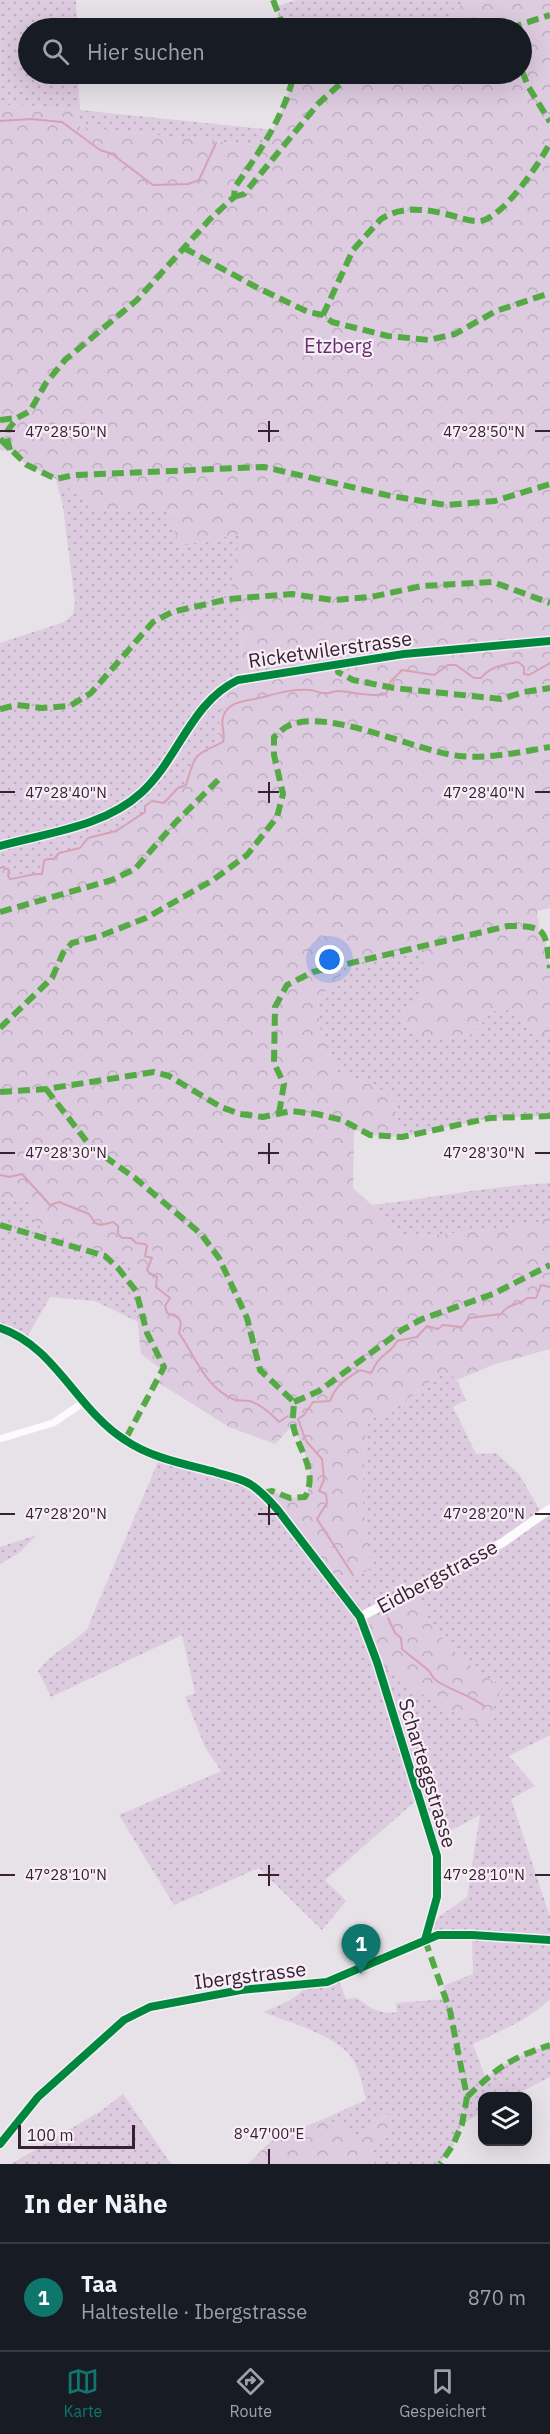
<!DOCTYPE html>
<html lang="de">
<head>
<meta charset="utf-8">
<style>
  body { margin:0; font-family:"IBM Plex Sans",sans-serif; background:#242831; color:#f1f3f6 }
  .controls { position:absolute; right:18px; bottom:18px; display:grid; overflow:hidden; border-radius:12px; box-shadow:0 6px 24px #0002 }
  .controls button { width:54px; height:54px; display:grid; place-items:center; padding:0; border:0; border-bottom:2px solid #363941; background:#171b24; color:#f1f3f6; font:30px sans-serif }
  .scale { position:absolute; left:18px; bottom:15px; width:117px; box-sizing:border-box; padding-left:6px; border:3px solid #392033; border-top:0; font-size:16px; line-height:21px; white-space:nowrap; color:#392033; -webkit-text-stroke:4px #f7eff7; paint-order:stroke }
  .you { position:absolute; left:330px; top:960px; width:21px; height:21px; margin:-15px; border:4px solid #fff; border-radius:50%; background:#1a73e8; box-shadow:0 0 0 9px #1a73e833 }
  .badge { display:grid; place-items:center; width:39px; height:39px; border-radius:50%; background:#0f766e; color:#fff; font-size:20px; font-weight:700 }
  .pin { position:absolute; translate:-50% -50px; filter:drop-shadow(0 2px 3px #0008) }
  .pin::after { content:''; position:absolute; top:32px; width:21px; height:18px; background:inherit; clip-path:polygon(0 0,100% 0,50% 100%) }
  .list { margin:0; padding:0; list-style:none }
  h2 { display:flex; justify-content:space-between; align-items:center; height:78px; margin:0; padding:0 24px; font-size:26px }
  h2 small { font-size:20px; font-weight:400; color:#9ea1a6 }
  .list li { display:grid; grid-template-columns:39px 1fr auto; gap:18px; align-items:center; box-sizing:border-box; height:108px; padding:0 24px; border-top:2px solid #363941 }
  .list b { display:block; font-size:22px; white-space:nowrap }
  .list p { margin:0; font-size:20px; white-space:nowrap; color:#9ea1a6 }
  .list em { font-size:20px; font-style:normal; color:#9ea1a6 }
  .icon { flex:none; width:33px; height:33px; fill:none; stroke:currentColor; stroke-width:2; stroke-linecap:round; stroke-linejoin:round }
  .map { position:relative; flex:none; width:550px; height:2164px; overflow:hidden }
  .search { position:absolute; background:#171b24; box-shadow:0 6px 24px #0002; left:18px; right:18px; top:18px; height:66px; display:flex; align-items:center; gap:15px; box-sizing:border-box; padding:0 21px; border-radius:33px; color:#9ea1a6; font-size:22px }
  .sheet { height:186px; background:#171b24 }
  nav { display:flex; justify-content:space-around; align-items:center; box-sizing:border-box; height:84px; border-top:2px solid #363941; background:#171b24; font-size:16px; color:#9ea1a6 }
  nav a { display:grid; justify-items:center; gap:3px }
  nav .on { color:#0f766e }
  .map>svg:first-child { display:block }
  .grass { fill:url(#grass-dots); fill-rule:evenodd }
  .forest { fill:url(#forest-crowns) }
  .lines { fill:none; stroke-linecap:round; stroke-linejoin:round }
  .stream { stroke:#d6a2b4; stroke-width:2 }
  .street { stroke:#fbfbfb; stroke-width:7 }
  .secondary { stroke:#fbfbfb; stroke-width:9 }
  .quiet { stroke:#55aa45; stroke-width:6; stroke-dasharray:12 6; stroke-linecap:butt }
  .cycleway-casing { stroke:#f7eff7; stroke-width:11 }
  .cycleway { stroke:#00873e; stroke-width:8 }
  .ticks { fill:none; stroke:#392033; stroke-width:2 }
  .labels { text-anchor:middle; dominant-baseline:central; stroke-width:4.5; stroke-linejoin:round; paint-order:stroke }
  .park-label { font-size:20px; fill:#6a2c6f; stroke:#f7eff7 }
  .street-label { font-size:20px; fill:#392033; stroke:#f7eff7 }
  .ticks-label { font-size:15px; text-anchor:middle; fill:#392033; stroke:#f7eff7; stroke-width:4.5; stroke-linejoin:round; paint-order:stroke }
</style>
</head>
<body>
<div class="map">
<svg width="550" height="2164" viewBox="0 0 550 2164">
  <defs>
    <pattern id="grass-dots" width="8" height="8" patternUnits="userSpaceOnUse" patternTransform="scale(1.5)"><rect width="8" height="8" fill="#ddcbe0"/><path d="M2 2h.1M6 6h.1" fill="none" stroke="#beaec1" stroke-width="1.8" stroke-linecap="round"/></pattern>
    <pattern id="forest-crowns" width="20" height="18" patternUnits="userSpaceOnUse" patternTransform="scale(1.5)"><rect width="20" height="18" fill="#ddcbe0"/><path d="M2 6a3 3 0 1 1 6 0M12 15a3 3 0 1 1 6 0" fill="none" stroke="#beaec1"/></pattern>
  </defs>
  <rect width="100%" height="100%" fill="#e7e2e7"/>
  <g class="grass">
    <polygon points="0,0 76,0 77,28 28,28 28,74 78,74 80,110 273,130 264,146 79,127 79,110 12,104 0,109"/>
    <polygon points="296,0 470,0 451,11 457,21 424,28 406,28 397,20 330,22 323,28 284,28 275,7"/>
    <path d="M 56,479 L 97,508 L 127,512 L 167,509 L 241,534 L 229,599 L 242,598 L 241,676 L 225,686 L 216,744 C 191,756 194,760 186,785 L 178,788 L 164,803 L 145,812 L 116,831 L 88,838 L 80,848 L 54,859 L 44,861 L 42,874 C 31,873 22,878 10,879 L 4,867 L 0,868 L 0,643 L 64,622 L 73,614 L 75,602 L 63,507 Z"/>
    <polygon points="426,947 419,1003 401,1011 401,1020 429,1039 474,1034 491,1011 509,1010 533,1033 550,1035 550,1116 490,1118 402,1137 393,1099 375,1086 338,1074 320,1028 318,995 337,986 339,966"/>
    <path d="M 550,1183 L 550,1214 L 533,1225 L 408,1238 L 372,1205 C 432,1198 490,1186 550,1183 Z"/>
    <polygon points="0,1198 28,1202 76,1242 131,1262 138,1322 95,1301 50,1297 26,1339 0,1328"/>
    <path d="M 449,1373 L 457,1380 L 466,1400 L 453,1407 L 476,1454 L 496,1453 L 519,1474 L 542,1514 L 550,1509 L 550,1735 L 509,1756 L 535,1786 L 511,1799 L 550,1917 L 550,1999 C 529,2020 500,2031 473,2044 L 486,2079 C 505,2061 525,2053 550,2045 L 550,2077 L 513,2096 L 482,2096 L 482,2113 L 462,2124 L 453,2145 L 440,2164 L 375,2164 L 369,2152 L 390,2134 L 387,2114 L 359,2139 L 326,2118 L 366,2100 C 362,2084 359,2064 347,2052 C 328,2033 289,2022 263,2012 C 280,2005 296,2000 307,1985 L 338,1978 L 346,1999 L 357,1998 C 370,2008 380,2015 397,2012 L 396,2003 L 446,1999 L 443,1986 L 473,1974 L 472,1935 L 438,1935 L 425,1940 L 429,1924 L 467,1897 L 480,1815 L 433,1840 L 419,1798 L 325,1880 L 346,1901 L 322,1930 L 259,1868 L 174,1905 L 119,1815 L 221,1771 L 205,1747 L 185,1697 L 195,1693 L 182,1635 L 51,1697 L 38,1671 C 50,1654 72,1644 87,1629 L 160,1457 L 233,1478 L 370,1568 L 362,1496 L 367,1420 L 399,1406 L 434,1378 ZM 414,1589 L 432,1627 L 463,1660 L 502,1688 L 404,1679 L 377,1662 Z"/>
    <polygon points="37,1535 19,1553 0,1564 0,1547"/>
    <polygon points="123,2094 171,2164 11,2164 101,2111"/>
  </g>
  <g class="forest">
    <path d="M 470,0 L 550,0 L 550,908 L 537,911 L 539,929 L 545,937 L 550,968 L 550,1035 L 533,1033 L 509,1010 L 491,1011 L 474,1034 L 429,1039 L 401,1020 L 401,1011 L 419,1003 L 425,947 L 339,966 L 337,986 L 318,995 L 320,1028 L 338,1074 L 375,1086 L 393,1099 L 402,1137 L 370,1135 L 354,1129 L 353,1188 L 408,1238 L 533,1225 L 550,1214 L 550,1349 L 495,1364 L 457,1380 L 449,1373 L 434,1378 L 399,1406 L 367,1420 L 362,1496 L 371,1568 L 336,1588 L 263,1493 L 272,1491 L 290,1498 L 305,1497 C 318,1474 302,1448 293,1425 L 275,1444 L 229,1427 L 159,1383 L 161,1369 L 141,1354 L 131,1262 L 76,1242 L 33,1219 L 28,1202 L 0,1198 L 0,868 L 4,867 L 9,870 L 8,876 L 10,879 C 22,878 31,873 42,874 L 44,861 L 47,859 L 54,859 L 59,853 L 80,848 L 88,838 L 116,831 L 145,812 L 145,806 L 152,801 L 164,803 L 178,788 L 186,785 C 194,760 191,757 216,744 L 225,686 L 241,676 L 242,598 L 229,599 L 240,534 L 180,546 L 167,510 L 127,512 L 96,508 L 56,479 L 27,465 L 10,451 L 0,450 L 0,109 L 12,104 L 80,110 L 80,127 L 264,146 C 278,123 287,99 294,74 L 522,74 L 522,28 L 424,28 L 456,21 L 451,11 Z"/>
    <polygon points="397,20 406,28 323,28 330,22"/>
    <polygon points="415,1588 432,1627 463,1660 502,1688 485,1726 439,1706 377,1662 360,1617"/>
    <polygon points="388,2114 391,2120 391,2134 370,2152 375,2164 248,2164 272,2140 326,2118 359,2138"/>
  </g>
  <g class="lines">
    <g class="stream">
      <polyline points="0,121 31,119 62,122 100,150 112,154 153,185 188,184 199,180 216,143"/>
      <path d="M 0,868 L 4,867 L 9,870 L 8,876 L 10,879 C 22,878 31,873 42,874 L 44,861 L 47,859 L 54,859 L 59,853 L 80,848 L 88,838 L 116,831 L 145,812 L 145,806 L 152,801 L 164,803 L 178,788 L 186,785 C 196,754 192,756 223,742 C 226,731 218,722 226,711 C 232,702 245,701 255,699 C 272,695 292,688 310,690 C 314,690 318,693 323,693 C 327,694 332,692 337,691 C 350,691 374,698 386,694 L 391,681 L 402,670 L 434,675 L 448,665 L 456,665 L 474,678 L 481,678 C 491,666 502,665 518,662 L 524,667 L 524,674 L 529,675 L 550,663"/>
      <path d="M 0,1175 L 9,1177 L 22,1174 L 50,1205 L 59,1202 L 89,1214 L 95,1223 L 101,1225 L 113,1222 L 118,1226 L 118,1234 L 122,1238 L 131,1238 L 136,1243 L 145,1244 L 147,1246 L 145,1256 L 152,1258 L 147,1270 L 149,1273 L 157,1277 L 156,1287 L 170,1298 L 165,1306 L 167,1313 L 178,1317 L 181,1323 L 179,1333 C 196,1357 205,1388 235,1400 C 239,1401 244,1400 249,1401 C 261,1404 270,1413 279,1422 L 288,1416"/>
      <path d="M 353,1575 L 317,1519 L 327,1503 L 326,1494 L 319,1491 L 324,1480 L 322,1459 L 306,1441 L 298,1419 L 304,1415 L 313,1402 L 330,1401 C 336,1385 346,1379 360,1370 L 371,1373 C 373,1370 374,1367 376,1364 C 382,1354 392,1352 397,1341 L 417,1337 L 427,1326 L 438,1329 L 443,1325 L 462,1327 L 469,1318 L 501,1314 C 508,1303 519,1306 527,1298 L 536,1298 L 541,1285 L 550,1287"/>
      <path d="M 388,1618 L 395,1633 L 401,1638 L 402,1649 C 410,1656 420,1663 428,1670 C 432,1674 432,1678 437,1681 C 452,1691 470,1695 484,1706"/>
    </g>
    <g class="street">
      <polyline points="0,1439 53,1423 84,1402"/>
      <polyline points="0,2144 38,2097 124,2020 150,2007 241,1990 327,1982 438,1935 472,1935 550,1940"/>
    </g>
    <g class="secondary">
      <path d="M 0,846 C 46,833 104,827 141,793 C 178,760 191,702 238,680 L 404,654 L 550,641"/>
      <path d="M 0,1328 C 55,1346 77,1410 125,1440 C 151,1458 185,1464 215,1472 C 227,1476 240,1478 250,1484 C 261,1491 269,1500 277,1509 L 360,1617 L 377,1662 L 437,1856 L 437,1897 L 425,1940"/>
      <polyline points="360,1617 502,1543 550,1509"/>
    </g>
    <g class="quiet">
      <polyline points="273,0 284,28"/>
      <path d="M 429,28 C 457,19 481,20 508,28"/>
      <polyline points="510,28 550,15"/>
      <polyline points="522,71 528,86 550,122"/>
      <polyline points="234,197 244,194 318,104 351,74"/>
      <polyline points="184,248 256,287 308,312 323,315 332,322 388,336 429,340 455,334 496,311 550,293"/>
      <path d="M 323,315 L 353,250 L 381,219 C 404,204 432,210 457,217 C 464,219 473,222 480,221 C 503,218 539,164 550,143"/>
      <polyline points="0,420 17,418"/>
      <polyline points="0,439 27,465 56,479 74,475 264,467 391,496 446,505 495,501 550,484"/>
      <path d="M 10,450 L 7,438 L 8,430 L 17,418 L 30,411 L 46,383 L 65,360 L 137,300 L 210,219 L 234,197 L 235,187 C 260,151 284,117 294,74"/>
      <polyline points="338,665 338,672 353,680 394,688 501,699 524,692 550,688"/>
      <polyline points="0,709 17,705 42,708 70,706 91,693 153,622 172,612 229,599 292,594 332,600 371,597 422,586 493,582 550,603"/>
      <polyline points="0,912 112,880 135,869 175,823 222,776"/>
      <path d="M 0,1028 L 52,978 L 63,953 L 72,943 L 100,936 L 146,918 L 213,880 L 247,855 L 277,817 L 283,794 L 274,755 L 274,737 C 279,733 283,728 288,726 C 328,707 414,751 459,756 C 488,759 521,752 550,747"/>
      <polyline points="46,1089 91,1147 135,1178 201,1234 219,1258 247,1318 260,1370 294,1402"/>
      <polyline points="0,1092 46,1089 154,1072 169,1076 221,1107 240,1114 263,1117 291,1111 317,1114 342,1120 370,1135 402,1137 490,1118 550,1116"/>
      <path d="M 279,1113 L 284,1084 L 274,1063 L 275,1007 L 287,985 L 313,972 L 508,926 C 549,925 545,933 550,968"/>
      <polyline points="0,1225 105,1256 118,1268 136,1291 147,1333 164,1367 125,1440"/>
      <polyline points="294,1402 319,1391 402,1330 422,1319 493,1294 550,1265"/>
      <path d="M 263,1493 L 272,1491 L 290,1498 L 305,1497 C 319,1471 298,1450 293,1425 C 292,1418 294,1409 294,1402"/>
      <polyline points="425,1940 450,2011 467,2097 462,2124 453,2145 440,2164"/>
      <path d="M 467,2097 C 498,2067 509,2059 550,2045"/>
    </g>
    <g class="cycleway-casing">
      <g id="cycleway">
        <path d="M 0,846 C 46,833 104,827 141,793 C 178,760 191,702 238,680 L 404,654 L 550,641"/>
        <path d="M 0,1328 C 55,1346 77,1410 125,1440 C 151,1458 185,1464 215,1472 C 227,1476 240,1478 250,1484 C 261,1491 269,1500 277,1509 L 360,1617 L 377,1662 L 437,1856 L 437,1897 L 425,1940"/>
        <polyline points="0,2144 38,2097 124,2020 150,2007 241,1990 327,1982 438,1935 472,1935 550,1940"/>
      </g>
    </g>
    <use href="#cycleway" class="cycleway"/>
  </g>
  <path class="ticks" d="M 269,421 L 269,442M 0,431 L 15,431M 258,431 L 279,431M 535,431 L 550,431M 269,782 L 269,803M 0,792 L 15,792M 258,792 L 279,792M 535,792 L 550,792M 269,1143 L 269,1164M 0,1153 L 15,1153M 258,1153 L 279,1153M 535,1153 L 550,1153M 269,1504 L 269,1525M 0,1514 L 15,1514M 258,1514 L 279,1514M 535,1514 L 550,1514M 269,1865 L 269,1886M 0,1875 L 15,1875M 258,1875 L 279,1875M 535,1875 L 550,1875M 269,2149 L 269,2164"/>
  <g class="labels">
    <g class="park-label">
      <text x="338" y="345">Etzberg</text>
    </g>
    <g class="street-label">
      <text transform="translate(330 649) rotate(-8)">Ricketwilerstrasse</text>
      <text transform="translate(437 1576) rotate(-28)">Eidbergstrasse</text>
      <text transform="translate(428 1773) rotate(73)">Scharteggstrasse</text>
      <text transform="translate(250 1975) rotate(-7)">Ibergstrasse</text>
    </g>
  </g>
  <g class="ticks-label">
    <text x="66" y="437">47°28'50"N</text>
    <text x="484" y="437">47°28'50"N</text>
    <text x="66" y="798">47°28'40"N</text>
    <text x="484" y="798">47°28'40"N</text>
    <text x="66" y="1158">47°28'30"N</text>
    <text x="484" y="1158">47°28'30"N</text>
    <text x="66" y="1519">47°28'20"N</text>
    <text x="484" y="1519">47°28'20"N</text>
    <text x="66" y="1880">47°28'10"N</text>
    <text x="484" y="1880">47°28'10"N</text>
    <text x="269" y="2139">8°47'00"E</text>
  </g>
</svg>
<div class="controls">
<button><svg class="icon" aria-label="layers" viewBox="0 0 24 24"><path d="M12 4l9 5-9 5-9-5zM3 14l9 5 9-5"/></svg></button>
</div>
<div class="scale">100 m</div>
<div class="you"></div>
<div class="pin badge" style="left:361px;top:1974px">1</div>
<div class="search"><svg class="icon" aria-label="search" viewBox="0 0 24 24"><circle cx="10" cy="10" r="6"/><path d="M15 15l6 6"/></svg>Hier suchen</div>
</div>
<section class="sheet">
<h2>In der Nähe<small></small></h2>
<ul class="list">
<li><span class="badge">1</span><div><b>Taa</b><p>Haltestelle · Ibergstrasse</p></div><em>870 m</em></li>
</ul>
</section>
<nav>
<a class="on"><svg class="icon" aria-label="map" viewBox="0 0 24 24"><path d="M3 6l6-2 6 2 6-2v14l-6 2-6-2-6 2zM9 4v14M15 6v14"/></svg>Karte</a>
<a><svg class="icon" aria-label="directions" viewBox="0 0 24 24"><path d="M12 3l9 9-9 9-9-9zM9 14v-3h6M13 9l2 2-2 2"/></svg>Route</a>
<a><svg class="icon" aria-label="saved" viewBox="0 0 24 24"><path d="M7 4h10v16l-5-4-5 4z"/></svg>Gespeichert</a>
</nav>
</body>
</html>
